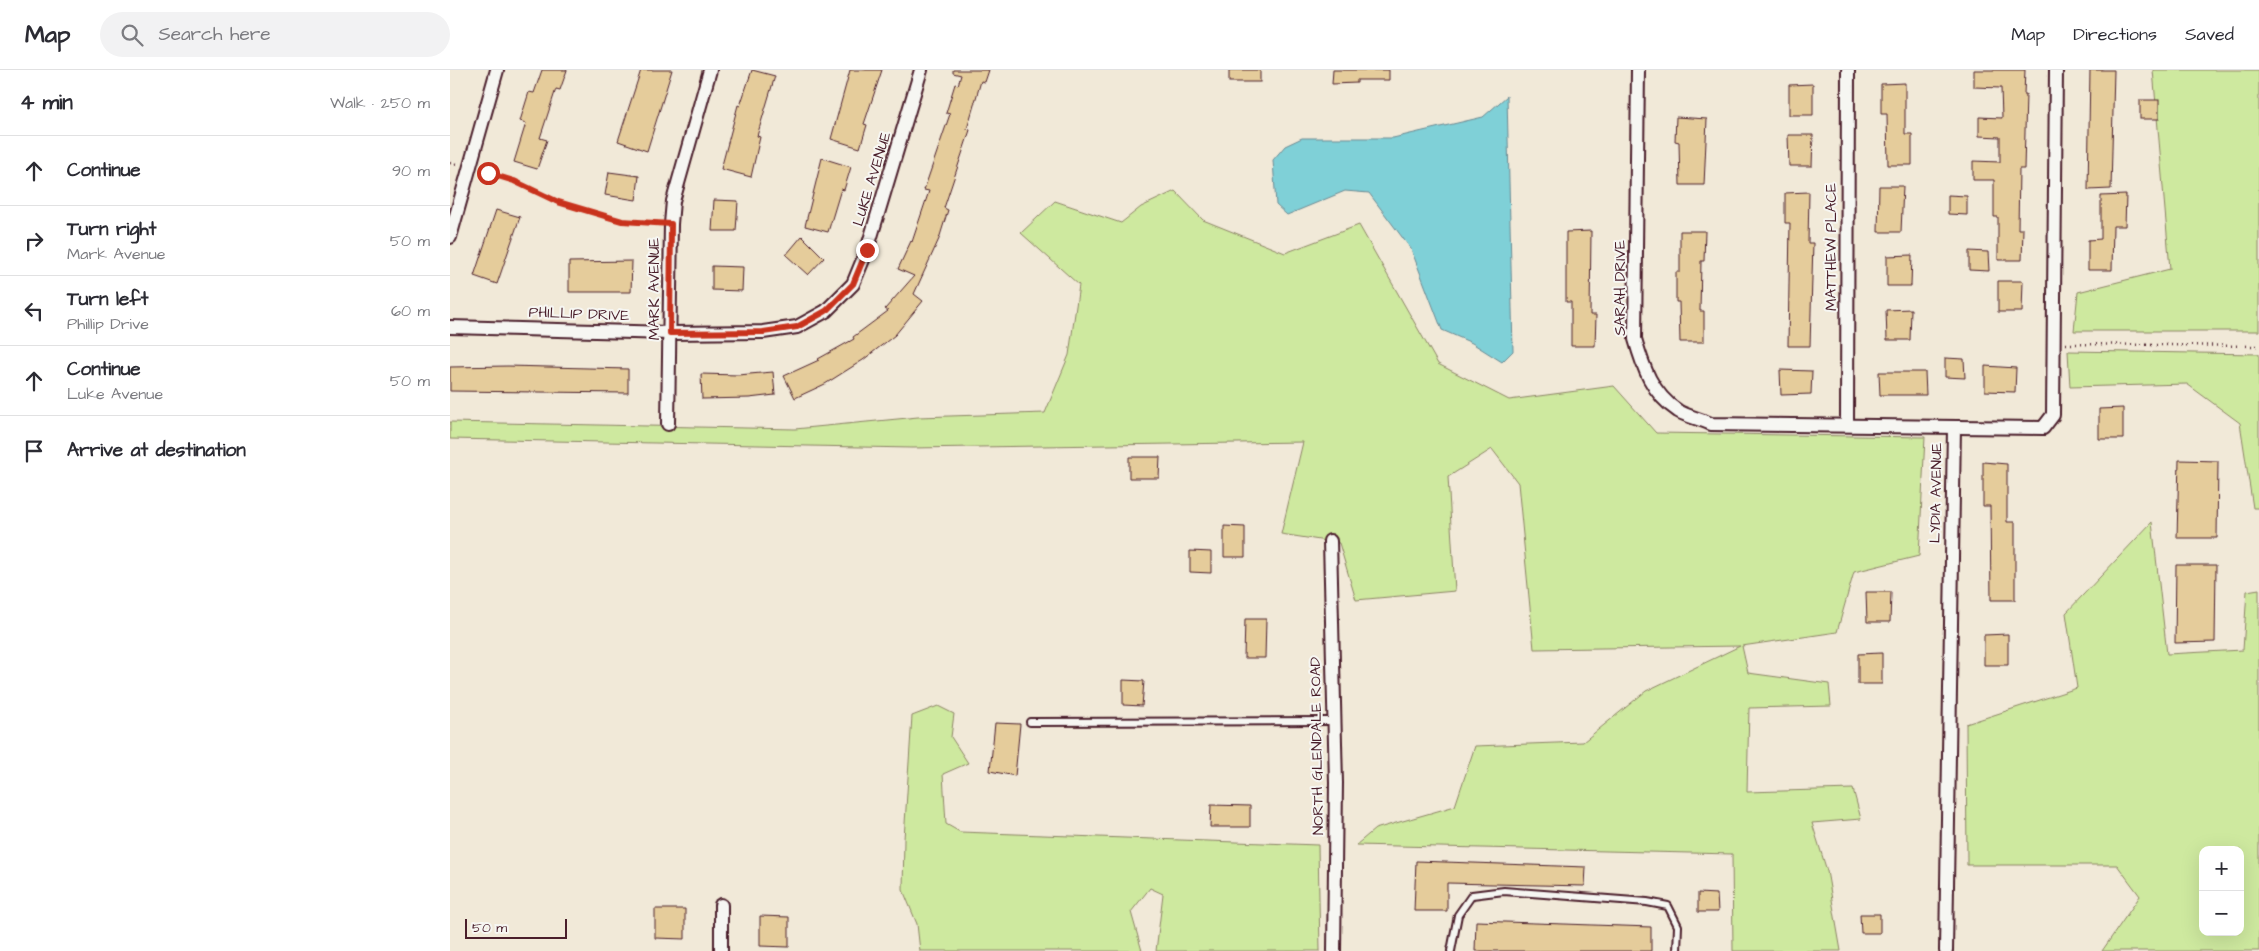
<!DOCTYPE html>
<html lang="en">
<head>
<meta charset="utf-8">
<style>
  body { margin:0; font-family:"Architects Daughter",sans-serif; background:#f2f2f3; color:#2b2b33 }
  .controls { position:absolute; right:15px; bottom:15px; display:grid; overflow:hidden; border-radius:10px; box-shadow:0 5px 20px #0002 }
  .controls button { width:45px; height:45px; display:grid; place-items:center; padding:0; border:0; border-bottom:1px solid #e1e1e2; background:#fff; color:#2b2b33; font:25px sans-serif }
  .scale { position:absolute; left:15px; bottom:12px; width:102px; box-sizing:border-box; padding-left:5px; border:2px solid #4a1f2b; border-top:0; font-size:14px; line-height:18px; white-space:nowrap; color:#4a1f2b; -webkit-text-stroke:4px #f6f6f2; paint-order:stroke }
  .stop { position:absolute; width:15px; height:15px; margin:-11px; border:4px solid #c8321e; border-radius:50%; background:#fff }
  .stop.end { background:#c8321e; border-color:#fff; box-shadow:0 1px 5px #0008 }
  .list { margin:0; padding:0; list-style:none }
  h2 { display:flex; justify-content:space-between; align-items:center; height:65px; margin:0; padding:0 20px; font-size:21px }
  h2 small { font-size:16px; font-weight:400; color:#7c7c81 }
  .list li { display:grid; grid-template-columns:32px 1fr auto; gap:15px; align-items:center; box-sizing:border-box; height:70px; padding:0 20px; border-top:1px solid #e1e1e2 }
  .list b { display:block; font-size:19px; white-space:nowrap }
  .list p { margin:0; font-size:16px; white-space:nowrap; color:#7c7c81 }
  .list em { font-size:16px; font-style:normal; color:#7c7c81 }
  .icon { flex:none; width:28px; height:28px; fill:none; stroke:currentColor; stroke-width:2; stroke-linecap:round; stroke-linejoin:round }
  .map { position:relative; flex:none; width:1809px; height:881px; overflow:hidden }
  header { display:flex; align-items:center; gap:30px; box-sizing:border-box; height:70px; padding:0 25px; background:#fff; border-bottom:1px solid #e1e1e2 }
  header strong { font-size:24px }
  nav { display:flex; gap:28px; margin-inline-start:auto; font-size:18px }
  .search { width:350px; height:45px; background:#f2f2f3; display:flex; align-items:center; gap:12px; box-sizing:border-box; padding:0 18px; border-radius:28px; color:#7c7c81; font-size:19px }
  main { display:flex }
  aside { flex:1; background:#fff }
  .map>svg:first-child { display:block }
  .green { fill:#cee99f; stroke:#8c8465; fill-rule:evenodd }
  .water { fill:#7fd0d7; stroke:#6a8992 }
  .building { fill:#e5cc9b; stroke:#4a1f2b }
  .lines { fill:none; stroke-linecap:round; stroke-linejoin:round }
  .lane-casing { stroke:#4a1f2b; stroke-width:10 }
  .street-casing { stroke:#4a1f2b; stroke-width:16 }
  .path { stroke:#4a1f2b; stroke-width:2.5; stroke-dasharray:1 4; stroke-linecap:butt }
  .lane { stroke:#f6f6f2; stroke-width:6 }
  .street { stroke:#f6f6f2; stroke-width:12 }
  .route { stroke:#c8321e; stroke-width:6 }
  .labels { text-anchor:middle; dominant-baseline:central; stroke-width:4; stroke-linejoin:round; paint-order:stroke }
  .street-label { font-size:15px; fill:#4a1f2b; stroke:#f6f6f2 }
</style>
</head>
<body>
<header>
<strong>Map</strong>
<div class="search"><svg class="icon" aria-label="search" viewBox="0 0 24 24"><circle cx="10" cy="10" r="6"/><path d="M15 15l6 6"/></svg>Search here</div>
<nav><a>Map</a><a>Directions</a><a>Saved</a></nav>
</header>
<main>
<aside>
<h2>4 min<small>Walk · 250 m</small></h2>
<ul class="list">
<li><svg class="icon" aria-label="ahead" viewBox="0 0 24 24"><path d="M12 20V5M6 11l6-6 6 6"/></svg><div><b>Continue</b></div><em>90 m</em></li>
<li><svg class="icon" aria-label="right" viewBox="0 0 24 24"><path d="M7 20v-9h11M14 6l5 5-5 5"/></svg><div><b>Turn right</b><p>Mark Avenue</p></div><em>50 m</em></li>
<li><svg class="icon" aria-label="left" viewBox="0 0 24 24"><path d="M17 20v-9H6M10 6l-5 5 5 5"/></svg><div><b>Turn left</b><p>Phillip Drive</p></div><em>60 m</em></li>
<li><svg class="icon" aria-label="ahead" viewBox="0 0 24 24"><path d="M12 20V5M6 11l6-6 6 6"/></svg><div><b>Continue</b><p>Luke Avenue</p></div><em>50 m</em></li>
<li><svg class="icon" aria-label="arrive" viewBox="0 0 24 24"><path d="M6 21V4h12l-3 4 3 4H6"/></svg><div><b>Arrive at destination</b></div></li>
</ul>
</aside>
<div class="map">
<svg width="1809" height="881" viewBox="0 0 1809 881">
  <rect width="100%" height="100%" fill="#f1e9d8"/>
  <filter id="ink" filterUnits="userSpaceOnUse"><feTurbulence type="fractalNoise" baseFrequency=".02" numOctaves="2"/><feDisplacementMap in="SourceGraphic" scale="10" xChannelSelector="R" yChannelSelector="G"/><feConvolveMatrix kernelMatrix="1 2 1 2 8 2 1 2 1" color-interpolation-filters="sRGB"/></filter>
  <g filter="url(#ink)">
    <g class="green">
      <polygon points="1703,0 1809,0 1809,261 1624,261 1628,222 1720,199"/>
      <polygon points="725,121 753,150 835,183 909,155 988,294 1059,330 1164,316 1206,363 1475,367 1469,486 1404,502 1387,562 1292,576 1298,603 1379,614 1381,636 1299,638 1297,722 1403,719 1411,749 1362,753 1377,801 1391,881 1283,881 1282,784 906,775 925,759 1005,736 1025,676 1133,672 1196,621 1290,576 1084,579 1068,413 1042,379 998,407 1005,521 906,530 889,473 831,464 853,372 462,378 0,369 0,352 345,359 468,347 595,343 619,285 629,215 571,163 605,131 671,153 691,137"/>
      <polygon points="1618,281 1809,284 1809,438 1803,438 1790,353 1737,314 1620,317"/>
      <path d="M 1702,452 L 1717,584 L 1793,580 L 1797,521 L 1809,519 L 1809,881 L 1652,881 L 1690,826 L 1667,795 L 1517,795 L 1516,654 L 1627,618 L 1616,543 ZM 1753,780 L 1790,780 L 1790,862 L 1753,862 Z"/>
      <polygon points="488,636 504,644 501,667 518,693 493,704 496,754 510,762 868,775 870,881 706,881 713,824 700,818 681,842 692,881 470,881 467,854 453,820 454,769 462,646"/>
    </g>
    <polygon class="water" points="1057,26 1063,281 1052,292 1022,273 992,260 961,179 919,123 895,121 837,145 826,135 823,90 835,76 852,68 943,68 1033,47"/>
    <g class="building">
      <polygon points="92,0 117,0 110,20 106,19 90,68 97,70 87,99 64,92 76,53 70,51 79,22 84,23"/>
      <polygon points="191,0 222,0 197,81 168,71"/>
      <polygon points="302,0 325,6 307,66 310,67 301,107 271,99 288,35 290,36"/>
      <polygon points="400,0 432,0 414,54 417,55 410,78 381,69"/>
      <polygon points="503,0 539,0 535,12 531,11 517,59 520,60 494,138 498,140 489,169 464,224 473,231 445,265 413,290 375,314 345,328 334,306 369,290 368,289 404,269 403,267 438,241 435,239 464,206 448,199 461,171 462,172 479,121 474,120 500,44 496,43 505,14 508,15 511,5 503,3"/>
      <rect x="779" y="0" width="31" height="12"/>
      <polygon points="883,0 939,0 939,10 907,10 907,13 882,14"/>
      <polygon points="1524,0 1575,0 1574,24 1576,24 1574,99 1569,99 1568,159 1573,159 1572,190 1548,190 1548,147 1544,147 1544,110 1523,110 1523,91 1550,92 1550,67 1529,66 1529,47 1552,48 1551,18 1524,17"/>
      <polygon points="1640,0 1664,0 1661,119 1638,120"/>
      <polygon points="1455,13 1455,64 1462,64 1462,95 1438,95 1437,44 1431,44 1431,14"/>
      <polygon points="1363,14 1363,45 1339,45 1339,15"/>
      <rect x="1690" y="30" width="19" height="19"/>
      <polygon points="1226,47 1257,49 1254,115 1230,115 1229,72 1225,71"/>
      <polygon points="1338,65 1363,65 1362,96 1339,96"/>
      <polygon points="372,88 401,97 394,120 391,119 378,162 355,156"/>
      <polygon points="159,102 189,106 186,130 155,125"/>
      <polygon points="1429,116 1453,116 1451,162 1428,162"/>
      <polygon points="1359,122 1358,173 1363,173 1360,276 1338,276 1340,153 1335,153 1335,123"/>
      <polygon points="1498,125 1517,126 1517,145 1498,144"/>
      <polygon points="1676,125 1675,156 1663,156 1662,200 1638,200 1638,170 1651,169 1651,126"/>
      <polygon points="264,130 288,131 286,161 262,161"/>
      <polygon points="46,140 70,147 47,214 24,206"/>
      <polygon points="1141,161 1140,245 1146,245 1145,276 1121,276 1121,232 1116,232 1116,162"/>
      <polygon points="1230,161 1255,161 1254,191 1251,191 1250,241 1254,241 1254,272 1230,272 1229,232 1226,232 1226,202 1230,202"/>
      <polygon points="352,166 374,188 358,205 336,185"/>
      <polygon points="1519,181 1538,182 1539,201 1519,200"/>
      <polygon points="1462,185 1461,216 1437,216 1437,186"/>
      <polygon points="182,191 181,222 119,222 119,192"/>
      <polygon points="262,196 293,197 292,221 262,220"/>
      <polygon points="1548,211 1573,211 1572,242 1548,242"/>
      <polygon points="1461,239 1460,270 1437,270 1436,240"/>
      <polygon points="1495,288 1514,289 1515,308 1495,307"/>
      <polygon points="58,296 178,299 178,323 0,321 0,297"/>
      <polygon points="1535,296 1566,298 1565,322 1535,321"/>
      <polygon points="1330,300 1362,301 1361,324 1331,325"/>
      <polygon points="323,302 325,325 299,328 252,329 251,304 288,305"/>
      <polygon points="1429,302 1475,302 1476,325 1430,325"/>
      <polygon points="1673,338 1673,369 1649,369 1649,339"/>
      <polygon points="679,387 710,387 709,408 679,408"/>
      <polygon points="1729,390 1768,391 1767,468 1727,468"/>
      <polygon points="1533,392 1557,394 1557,452 1565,452 1565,530 1541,530 1540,436 1533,436"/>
      <polygon points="774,456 795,457 795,487 774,487"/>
      <polygon points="740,481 761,482 761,503 740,502"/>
      <polygon points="1726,495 1766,495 1765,572 1725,573"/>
      <polygon points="1416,522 1441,522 1440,552 1417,552"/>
      <polygon points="795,549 816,549 815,588 794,588"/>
      <polygon points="1558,564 1558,595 1534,595 1534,565"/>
      <polygon points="1432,583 1432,614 1408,614 1408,584"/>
      <polygon points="673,610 694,611 692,636 673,635"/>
      <polygon points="545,653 570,654 565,706 540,701"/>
      <polygon points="761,735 800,736 800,757 760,757"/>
      <polygon points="966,791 1136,797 1135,816 997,813 997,841 964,841"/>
      <polygon points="1248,823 1267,824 1268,842 1248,842"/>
      <polygon points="205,839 235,839 235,869 205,868"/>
      <polygon points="1410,844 1430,844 1430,863 1411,863"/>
      <polygon points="310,846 339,847 339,877 310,876"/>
      <polygon points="1026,851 1201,857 1201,881 1025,881"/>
    </g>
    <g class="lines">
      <g class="lane-casing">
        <g id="lane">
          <polyline points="580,652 883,651"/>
          <polyline points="1001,881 1008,845 1022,825 1054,821 1197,832 1218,836 1228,856 1227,881"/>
        </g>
      </g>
      <g class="street-casing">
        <g id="street">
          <path d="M 1188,0 L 1185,269 C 1193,297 1202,324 1228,341 C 1238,347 1251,349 1261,354 L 1593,358 L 1603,345 L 1606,0"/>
          <polyline points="0,167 47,0"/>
          <polyline points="0,257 220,263 313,262 347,257 376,241 403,214 417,180 471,0"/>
          <polyline points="218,354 221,154 223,131 260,0"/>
          <polyline points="1397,354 1398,0"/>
          <polyline points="880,471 886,713 884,881"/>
          <polyline points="271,881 271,835"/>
          <polyline points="1496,881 1504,357"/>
        </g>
      </g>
      <g class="path">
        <polyline points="0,93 7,94"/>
        <polyline points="31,101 64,111 108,132 172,151 209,153"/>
        <polyline points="1616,274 1809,276"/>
      </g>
      <use href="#lane" class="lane"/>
      <use href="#street" class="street"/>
    </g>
  </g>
  <g class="lines" filter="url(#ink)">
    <polyline class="route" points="38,103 64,111 108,132 172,151 221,154 220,263 313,262 347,257 376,241 403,214 417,180"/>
  </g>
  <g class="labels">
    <g class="street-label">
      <text transform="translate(422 109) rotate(-73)">LUKE AVENUE</text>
      <text transform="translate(1381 177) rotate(-90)">MATTHEW PLACE</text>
      <text transform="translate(1170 218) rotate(-90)">SARAH DRIVE</text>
      <text transform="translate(204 219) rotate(-90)">MARK AVENUE</text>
      <text transform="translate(129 244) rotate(2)">PHILLIP DRIVE</text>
      <text transform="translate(1486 423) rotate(-89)">LYDIA AVENUE</text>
      <text transform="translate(867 676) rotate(-91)">NORTH GLENDALE ROAD</text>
    </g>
  </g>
</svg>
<div class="controls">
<button>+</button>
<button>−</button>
</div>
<div class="scale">50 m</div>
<div class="stop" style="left:38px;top:103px"></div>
<div class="stop end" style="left:417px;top:180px"></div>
</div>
</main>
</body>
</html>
